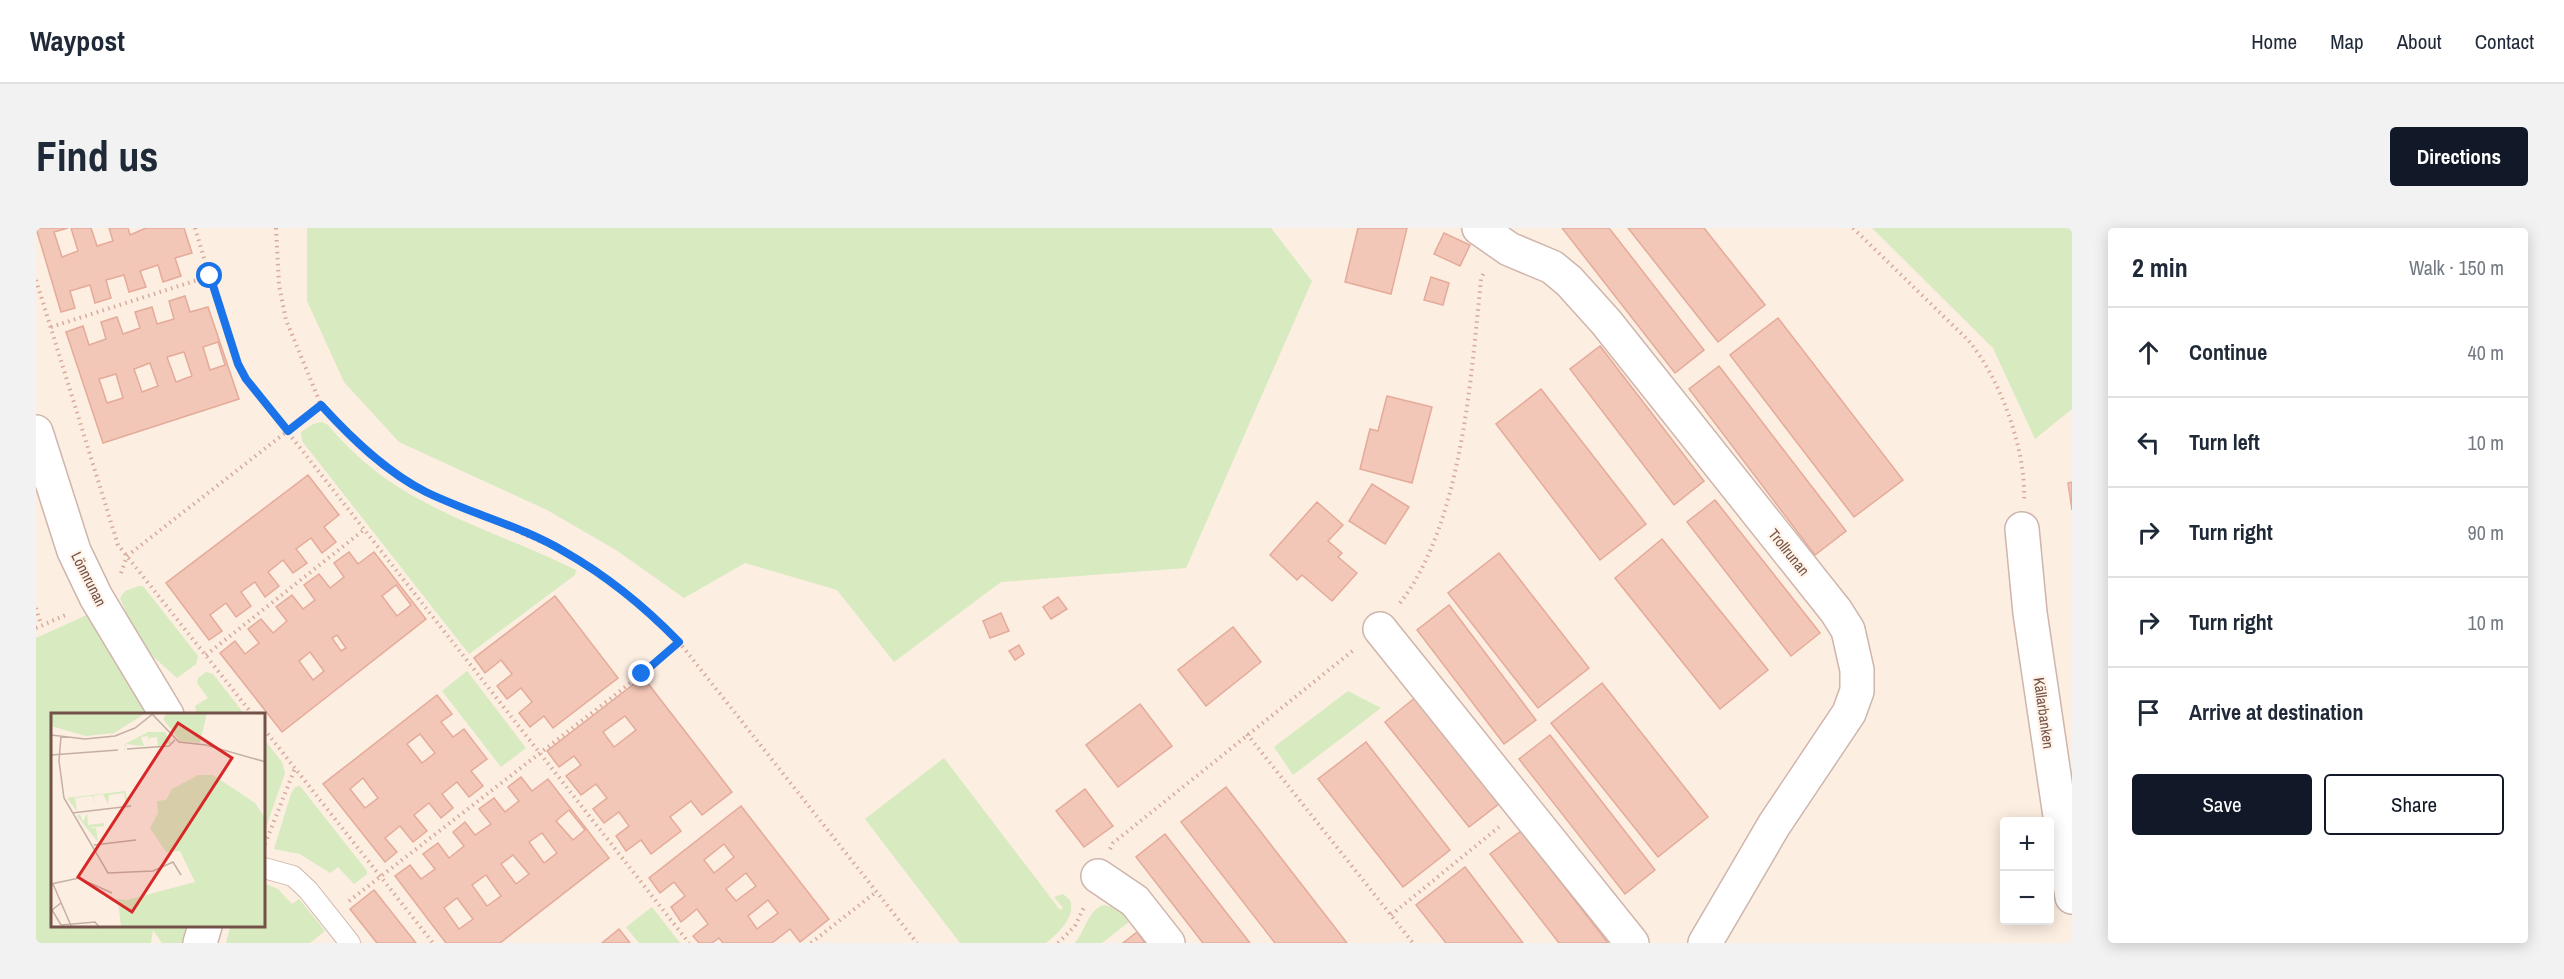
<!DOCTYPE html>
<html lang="en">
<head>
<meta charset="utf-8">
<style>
  body { margin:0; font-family:"Archivo Narrow",sans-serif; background:#f2f2f3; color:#1f2937 }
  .controls { position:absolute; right:18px; bottom:18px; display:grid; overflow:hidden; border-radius:6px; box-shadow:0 3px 15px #0003 }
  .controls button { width:54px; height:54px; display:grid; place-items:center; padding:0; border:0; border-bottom:2px solid #e0e1e3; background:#fff; color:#1f2937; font:30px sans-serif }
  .stop { position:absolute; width:18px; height:18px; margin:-14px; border:4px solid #1a73e8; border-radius:50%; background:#fff }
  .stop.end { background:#1a73e8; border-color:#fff; box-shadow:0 2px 6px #0008 }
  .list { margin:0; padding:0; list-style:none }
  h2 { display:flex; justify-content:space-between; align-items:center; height:78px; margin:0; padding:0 24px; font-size:26px }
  h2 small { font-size:20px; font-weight:400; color:#747a83 }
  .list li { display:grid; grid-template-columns:39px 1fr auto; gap:18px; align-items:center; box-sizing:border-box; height:90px; padding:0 24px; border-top:2px solid #e0e1e3 }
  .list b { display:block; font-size:22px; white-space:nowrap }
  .list em { font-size:20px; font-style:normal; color:#747a83 }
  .actions { display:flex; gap:12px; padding:18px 24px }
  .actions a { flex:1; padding:14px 0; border:2px solid #111827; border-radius:6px; text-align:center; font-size:21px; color:#111827 }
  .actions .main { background:#111827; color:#fff }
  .icon { flex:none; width:33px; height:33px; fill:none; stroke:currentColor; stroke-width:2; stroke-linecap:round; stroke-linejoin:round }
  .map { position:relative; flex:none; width:2036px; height:715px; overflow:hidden; border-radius:6px }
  header { display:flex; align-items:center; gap:36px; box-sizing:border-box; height:84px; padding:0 30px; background:#fff; border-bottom:2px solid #e0e1e3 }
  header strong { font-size:28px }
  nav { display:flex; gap:33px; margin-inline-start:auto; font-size:21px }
  .intro { display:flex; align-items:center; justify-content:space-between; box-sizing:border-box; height:144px; padding:0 36px }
  h1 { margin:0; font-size:42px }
  .button { padding:15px 27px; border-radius:6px; background:#111827; color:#fff; font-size:21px; font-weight:700 }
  main { display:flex; gap:36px; padding:0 36px }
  aside { flex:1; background:#fff; border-radius:6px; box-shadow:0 3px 15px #0003 }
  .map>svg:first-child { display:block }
  .green { fill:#d7eac0 }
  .building { fill:#f2c7b8; stroke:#e5aa99; stroke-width:1.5; fill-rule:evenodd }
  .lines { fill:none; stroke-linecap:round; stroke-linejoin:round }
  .lane-casing { stroke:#cfb5ab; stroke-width:22 }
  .street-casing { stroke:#cfb5ab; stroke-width:36 }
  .path { stroke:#d6aa9c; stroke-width:4; stroke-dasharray:1.5 4.5; stroke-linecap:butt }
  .lane { stroke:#fff; stroke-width:20 }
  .street { stroke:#fff; stroke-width:33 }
  .route { stroke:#1a73e8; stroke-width:8 }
  .labels { text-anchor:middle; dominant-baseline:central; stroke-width:4.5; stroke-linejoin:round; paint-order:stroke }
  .street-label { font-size:15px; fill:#735148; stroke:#fff2e7 }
  .inset-road { fill:none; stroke:#c5afa4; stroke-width:1.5 }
  .view { fill:#d62828; fill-opacity:0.15; stroke:#d62828; stroke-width:3 }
  .inset-edge { fill:none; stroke:#735148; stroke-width:3 }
</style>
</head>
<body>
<header>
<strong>Waypost</strong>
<nav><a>Home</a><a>Map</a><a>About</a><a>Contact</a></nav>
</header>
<div class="intro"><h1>Find us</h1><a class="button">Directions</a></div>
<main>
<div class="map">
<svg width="2036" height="715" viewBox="0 0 2036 715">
  <rect width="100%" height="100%" fill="#fceee1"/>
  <g class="green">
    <polygon points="271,0 1235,0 1276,53 1150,340 965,354 858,434 801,362 709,335 648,370 580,322 511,282 363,214 308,154 271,73"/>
    <polygon points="1836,0 2036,0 2036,181 1999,211 1957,120"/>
    <path d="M 286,194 L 292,197 C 362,281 447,296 540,342 L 539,347 L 433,426 L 266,213 L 265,204 L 277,196 Z"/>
    <polygon points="103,358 107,358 162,428 160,436 141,450 111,423 104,415 84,370 89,363"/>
    <polygon points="53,386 73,425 118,487 16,487 16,698 153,699 148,715 126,715 117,702 115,715 0,715 0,410"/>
    <polygon points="431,443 490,520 465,539 406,463"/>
    <polygon points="170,444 177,446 209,487 161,487 159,478 172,470 161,455 162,450"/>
    <polygon points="1312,463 1345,480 1257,547 1238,519"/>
    <polygon points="228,511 246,534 249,545 228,605"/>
    <path d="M 908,530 L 1024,682 L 1027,680 L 1018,669 L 1027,666 L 1034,672 C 1040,689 1022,705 1010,715 L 924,715 L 829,591 Z"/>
    <polygon points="264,558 331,643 331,646 318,656 302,639 294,645 264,626 238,621 255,566 259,559"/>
    <polygon points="228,655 242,661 256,676 263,671 289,703 274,715 190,715 194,699 228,698"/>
    <path d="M 1067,677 L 1083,680 L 1098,690 L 1066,715 L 1039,715 C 1049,703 1052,683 1067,677 Z"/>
    <polygon points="616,679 644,715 603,715 590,699"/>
  </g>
  <g class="building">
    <polygon points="0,0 32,0 18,4 26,29 42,23 35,0 55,0 61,18 77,13 73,0 92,0 94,7 110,0 148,0 156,25 139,30 145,48 127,54 122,37 104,43 110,59 93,64 88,47 70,52 75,70 59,75 54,57 34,63 39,80 25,84"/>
    <polygon points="1322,0 1371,0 1355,66 1309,54"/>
    <polygon points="1526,0 1573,0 1668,122 1639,145"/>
    <polygon points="1592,0 1668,0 1729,77 1682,114"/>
    <polygon points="1408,5 1434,17 1424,38 1398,26"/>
    <polygon points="1395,49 1413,55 1407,77 1388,72"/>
    <path d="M 149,68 L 154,84 L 172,79 L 203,171 L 67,215 L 30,104 L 47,98 L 53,117 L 70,111 L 65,94 L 81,89 L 87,106 L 104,100 L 99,84 L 116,79 L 121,96 L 138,91 L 133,73 ZM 182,114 L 189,137 L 174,142 L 167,119 ZM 148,124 L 156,148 L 140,154 L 131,129 ZM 114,135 L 122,158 L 106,164 L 98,141 ZM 80,146 L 87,170 L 71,175 L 63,151 Z"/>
    <polygon points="1742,90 1867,252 1818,289 1694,127"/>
    <polygon points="1564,118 1668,253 1638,277 1534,141"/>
    <polygon points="1683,138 1810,303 1779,327 1653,161"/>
    <polygon points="1505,161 1610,296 1564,332 1460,196"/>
    <polygon points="1351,168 1396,179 1376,255 1324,241 1334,201 1342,203"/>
    <polygon points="272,247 303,287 288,299 300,314 286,325 275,310 260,321 271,335 257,345 247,332 232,344 243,358 229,369 219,354 205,364 215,378 200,389 190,375 174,387 186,403 173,412 130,355"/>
    <polygon points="2036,254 2036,282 2032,255"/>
    <polygon points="1336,256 1373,279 1349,316 1313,293"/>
    <polygon points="1679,272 1784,405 1755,428 1651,294"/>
    <polygon points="1281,274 1307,297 1292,313 1306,325 1302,329 1321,345 1296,373 1266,347 1261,352 1234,327"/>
    <polygon points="1626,311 1732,442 1684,481 1579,350"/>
    <path d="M 313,324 L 322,336 L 338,324 L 390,391 L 246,504 L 184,425 L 199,413 L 209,426 L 223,415 L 212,401 L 225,391 L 237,405 L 251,393 L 240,379 L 256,367 L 267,381 L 279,372 L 268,357 L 283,346 L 294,360 L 308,349 L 298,335 ZM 360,357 L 375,377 L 361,388 L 346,368 ZM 301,407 L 310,420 L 305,423 L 296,410 ZM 274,424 L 288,443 L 277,452 L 263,433 Z"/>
    <polygon points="1463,325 1553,440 1502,480 1412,365"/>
    <polygon points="519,368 582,450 517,500 508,488 494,499 483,485 496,474 485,460 471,471 461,458 476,446 465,432 449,445 438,430"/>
    <polygon points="1022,369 1031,381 1015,391 1007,379"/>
    <polygon points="1413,377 1500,492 1468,516 1381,402"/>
    <polygon points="965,385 973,403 954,410 947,393"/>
    <polygon points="1197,399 1225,434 1170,478 1142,442"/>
    <polygon points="983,417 988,426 979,432 973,423"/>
    <path d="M 607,449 L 696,564 L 666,587 L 655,573 L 634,589 L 645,603 L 615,626 L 605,612 L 590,623 L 580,608 L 593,598 L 583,584 L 568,595 L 557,581 L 571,570 L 560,556 L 545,567 L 530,548 L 545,537 L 538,528 L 523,539 L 511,523 ZM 589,488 L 600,502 L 578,519 L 567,504 Z"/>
    <polygon points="1566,455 1672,589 1622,629 1515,495"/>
    <path d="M 401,467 L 416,486 L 405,494 L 417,509 L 428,501 L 451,531 L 435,543 L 447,558 L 433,569 L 421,554 L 406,566 L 417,580 L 405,590 L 393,575 L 378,587 L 391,603 L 377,614 L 364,598 L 349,610 L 361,624 L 349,634 L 287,556 ZM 384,506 L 399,525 L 386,535 L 371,516 ZM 327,550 L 342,570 L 329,580 L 314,561 Z"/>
    <polygon points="1380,469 1464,575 1433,599 1349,494"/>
    <polygon points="1104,476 1136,518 1082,559 1050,517"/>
    <polygon points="1514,507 1619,642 1589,666 1483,531"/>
    <polygon points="1330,514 1414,622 1367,659 1282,551"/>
    <path d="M 485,549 L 496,563 L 512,551 L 573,630 L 464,715 L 410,715 L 359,648 L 374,637 L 385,651 L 399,641 L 387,626 L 402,615 L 413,630 L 428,618 L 417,604 L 429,594 L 439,607 L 455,596 L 443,581 L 458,570 L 469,584 L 483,573 L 472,559 ZM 533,582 L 549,602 L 537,612 L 520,593 ZM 506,605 L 521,625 L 508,635 L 493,614 ZM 477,627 L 493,646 L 480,656 L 465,636 ZM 450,647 L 465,668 L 451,678 L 436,657 ZM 421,670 L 437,691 L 423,701 L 408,680 Z"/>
    <polygon points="1190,559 1311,715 1239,715 1145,594"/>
    <polygon points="1049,561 1077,598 1048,619 1020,583"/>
    <path d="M 705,578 L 793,691 L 764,714 L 754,701 L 736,715 L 687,715 L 683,710 L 676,715 L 663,715 L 657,708 L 672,696 L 661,681 L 645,694 L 635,679 L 649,668 L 638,654 L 624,665 L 613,650 ZM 688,616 L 698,629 L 678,645 L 668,632 ZM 710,645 L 720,658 L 700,673 L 690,661 ZM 732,672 L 742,685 L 721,701 L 712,688 Z"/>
    <polygon points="1485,603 1572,715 1523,715 1454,626"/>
    <polygon points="1129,606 1214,715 1167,715 1100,629"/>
    <polygon points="1429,639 1487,715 1410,715 1380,677"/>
    <polygon points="338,662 380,715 341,715 314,681"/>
    <polygon points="583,701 594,715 566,715"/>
    <polygon points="1101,704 1109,715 1087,715"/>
  </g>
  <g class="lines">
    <g class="lane-casing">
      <polyline id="lane" points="228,640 257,648 272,662 314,715"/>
    </g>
    <g class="street-casing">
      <g id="street">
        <polyline points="1443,0 1473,21 1516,39 1533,53 1570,94 1800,383 1812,402 1821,442 1821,463 1813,485 1738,597 1669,715"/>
        <polyline points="0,204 38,323 60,369 131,487"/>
        <polyline points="1986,301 1994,385 2036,669"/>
        <polyline points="1344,401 1596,715"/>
        <polyline points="1062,648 1099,673 1132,715"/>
        <polyline points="164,715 169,698"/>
      </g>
    </g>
    <g class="path">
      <polyline points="159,0 191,106 210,151 653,715"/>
      <polyline points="240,0 243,57 250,92 285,177 315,210 357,243 388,263 529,324 585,362 618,389 643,414 881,715"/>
      <path d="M 1817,0 L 1932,112 C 1964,150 1990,221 1988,271"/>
      <polyline points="0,52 82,317 217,487"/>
      <polyline points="15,99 174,48"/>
      <polyline points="85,345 91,328 285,177"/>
      <path d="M 1364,375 C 1426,295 1435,150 1445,51 L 1448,44"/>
      <polyline points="0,380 5,396"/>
      <polyline points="0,400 32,386"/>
      <polyline points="170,427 329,301"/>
      <polyline points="228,501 397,715"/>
      <polyline points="1211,506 1377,715"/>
      <polyline points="229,616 259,540"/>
      <polyline points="1074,621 1077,615 1319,421"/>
      <polyline points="313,673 606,446 643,414"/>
      <polyline points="1355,687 1463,599"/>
      <polyline points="775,715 840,664"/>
      <polyline points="1022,715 1039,698 1049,677"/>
    </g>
    <use href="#lane" class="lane"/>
    <use href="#street" class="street"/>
  </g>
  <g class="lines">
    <path class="route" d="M 174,48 L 202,136 L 210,151 L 252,203 L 285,177 C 315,210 350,244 390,264 C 435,286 486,298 529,324 C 571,348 609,379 643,414 L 606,446"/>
  </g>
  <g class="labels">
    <g class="street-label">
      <text transform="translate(1753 324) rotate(51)">Trollrunan</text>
      <text transform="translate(53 351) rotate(63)">Lönnrunan</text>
      <text transform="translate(2008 485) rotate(82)">Källarbanken</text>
    </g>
  </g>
  <g transform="translate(15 485)">
    <rect width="214" height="214" fill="#fceee1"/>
    <path d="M 0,0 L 95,0 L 63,20 L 35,23 L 0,13 ZM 116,0 L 156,0 L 149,30 L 129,28 L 112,6 ZM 97,19 L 114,19 L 120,30 L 107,33 L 106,24 L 98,25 L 98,31 L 97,23 L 90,24 L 93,33 L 75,31 L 73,41 L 74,31 ZM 147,62 L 162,62 L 204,90 L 214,105 L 214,214 L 70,214 L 67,186 L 76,187 L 144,169 L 129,138 L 115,139 L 99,115 L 107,100 L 106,88 L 115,87 L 121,76 ZM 74,78 L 78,92 L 75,94 L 73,80 L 58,82 L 57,91 L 52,81 L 42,83 L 45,92 L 41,83 L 24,85 L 26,98 L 16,85 ZM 36,100 L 37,112 L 53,110 L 53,113 L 36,115 L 45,115 L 47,129 L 26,103 L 29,101 L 32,109 Z" fill="#d7eac0"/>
    <path class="inset-road" d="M 102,2 L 128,29 L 155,32 L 215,49M 0,22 L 34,26 L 64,23 L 84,15 L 103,0M 10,23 L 8,48 L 13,85 L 57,160 L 102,158 L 122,149 L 130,162M 76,36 L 118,33 L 124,27M 0,42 L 67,37M 21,100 L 80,93M 43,132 L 85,127M 0,171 L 28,165 L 61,180M 2,171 L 21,215M 10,190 L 1,197 L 10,212 L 44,209 L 49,215"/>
    <path class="view" d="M 127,10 L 181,45 L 81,199 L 27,164 Z"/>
    <rect width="214" height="214" class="inset-edge"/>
  </g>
</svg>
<div class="controls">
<button>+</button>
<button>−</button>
</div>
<div class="stop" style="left:174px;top:48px"></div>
<div class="stop end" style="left:606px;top:446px"></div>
</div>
<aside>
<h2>2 min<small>Walk · 150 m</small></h2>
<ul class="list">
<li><svg class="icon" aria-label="ahead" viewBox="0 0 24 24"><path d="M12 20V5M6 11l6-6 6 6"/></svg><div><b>Continue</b></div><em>40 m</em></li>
<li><svg class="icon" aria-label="left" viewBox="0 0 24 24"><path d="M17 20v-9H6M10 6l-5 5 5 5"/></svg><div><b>Turn left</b></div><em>10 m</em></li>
<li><svg class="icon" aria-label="right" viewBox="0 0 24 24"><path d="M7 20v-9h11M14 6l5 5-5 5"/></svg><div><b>Turn right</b></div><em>90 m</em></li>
<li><svg class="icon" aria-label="right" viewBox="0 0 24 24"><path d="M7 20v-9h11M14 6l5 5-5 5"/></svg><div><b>Turn right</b></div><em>10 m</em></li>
<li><svg class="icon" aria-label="arrive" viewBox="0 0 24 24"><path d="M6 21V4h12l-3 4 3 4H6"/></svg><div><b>Arrive at destination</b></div></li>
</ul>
<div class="actions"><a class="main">Save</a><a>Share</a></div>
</aside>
</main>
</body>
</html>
